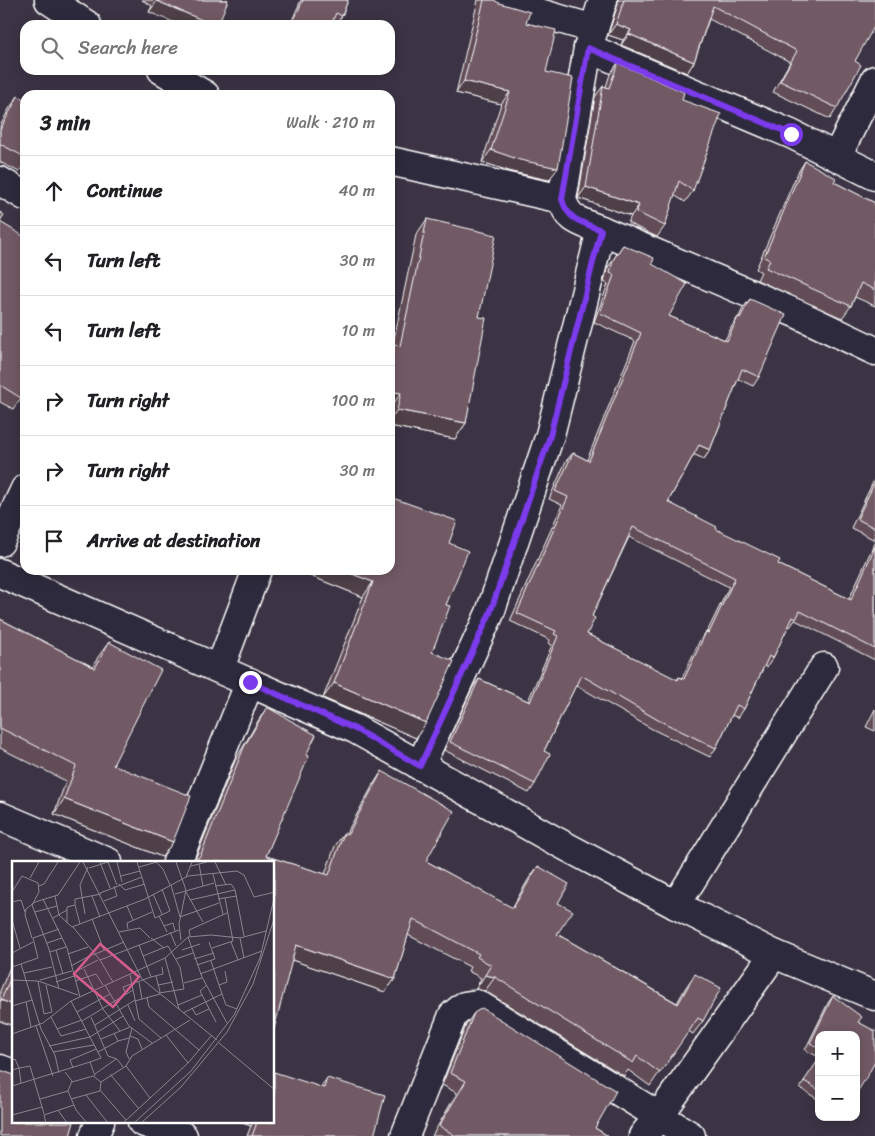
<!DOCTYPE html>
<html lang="en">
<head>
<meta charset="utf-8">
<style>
  body { margin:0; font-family:Sriracha,sans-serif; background:#f6f6f6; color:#202124 }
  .controls { position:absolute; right:15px; bottom:15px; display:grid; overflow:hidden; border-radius:10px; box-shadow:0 2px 12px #0003 }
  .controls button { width:45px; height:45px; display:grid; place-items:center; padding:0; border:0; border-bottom:1px solid #e0e0e0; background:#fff; color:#202124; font:25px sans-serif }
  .stop { position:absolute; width:15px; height:15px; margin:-11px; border:4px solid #7c3aed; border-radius:50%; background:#fff }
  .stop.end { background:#7c3aed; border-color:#fff; box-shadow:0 1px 5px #0008 }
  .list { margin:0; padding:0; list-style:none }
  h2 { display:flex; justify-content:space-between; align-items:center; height:65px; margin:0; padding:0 20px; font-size:21px }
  h2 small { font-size:16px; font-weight:400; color:#757577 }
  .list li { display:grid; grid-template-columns:32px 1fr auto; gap:15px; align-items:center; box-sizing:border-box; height:70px; padding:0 20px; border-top:1px solid #e0e0e0 }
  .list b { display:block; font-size:19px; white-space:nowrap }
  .list em { font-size:16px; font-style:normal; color:#757577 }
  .icon { flex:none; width:28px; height:28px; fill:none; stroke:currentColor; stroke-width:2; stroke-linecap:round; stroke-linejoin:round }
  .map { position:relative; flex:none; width:875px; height:1136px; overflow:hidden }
  .search { position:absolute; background:#fff; box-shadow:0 2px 12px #0003; left:20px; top:20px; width:375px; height:55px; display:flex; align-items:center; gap:12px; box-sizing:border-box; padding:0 18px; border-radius:15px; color:#757577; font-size:19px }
  .panel { position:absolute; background:#fff; box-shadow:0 2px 12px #0003; left:20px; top:90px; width:375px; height:485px; border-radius:15px }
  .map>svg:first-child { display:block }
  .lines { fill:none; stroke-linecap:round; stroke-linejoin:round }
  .minor-casing { stroke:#fff; stroke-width:31 }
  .minor { stroke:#2f2a3d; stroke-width:28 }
  .wall { fill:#624d57; stroke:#fff; fill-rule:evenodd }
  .shaded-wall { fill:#503f47; stroke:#fff }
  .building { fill:#725a65; stroke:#fff; fill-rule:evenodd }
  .route { stroke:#7c3aed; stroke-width:6 }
  .inset-road { fill:none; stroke:#8a858f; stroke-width:1 }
  .view { fill:#d45d8c; fill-opacity:0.15; stroke:#d45d8c; stroke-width:2.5 }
  .inset-edge { fill:none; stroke:#fff; stroke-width:2.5 }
</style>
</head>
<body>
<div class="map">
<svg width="875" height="1136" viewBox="0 0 875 1136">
  <rect width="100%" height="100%" fill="#3c3445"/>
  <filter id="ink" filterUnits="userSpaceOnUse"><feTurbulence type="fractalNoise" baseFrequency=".02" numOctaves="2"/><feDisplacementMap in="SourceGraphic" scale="10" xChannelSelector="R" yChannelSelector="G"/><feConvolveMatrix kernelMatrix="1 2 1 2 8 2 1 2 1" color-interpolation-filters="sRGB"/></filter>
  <g filter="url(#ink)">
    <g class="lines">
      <g class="minor-casing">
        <g id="minor">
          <polyline points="49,0 87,25"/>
          <polyline points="495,0 594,29"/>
          <polyline points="588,48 791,134 875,176"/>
          <polyline points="162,70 205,95"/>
          <polyline points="837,156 875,80"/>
          <polyline points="390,161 562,199"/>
          <polyline points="0,181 25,196"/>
          <polyline points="601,230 800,315 875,351"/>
          <polyline points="0,542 25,489"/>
          <polyline points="0,573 355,729 552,839 676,905 774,954 875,996"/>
          <polyline points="220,668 257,570"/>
          <path d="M 420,766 L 490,613 L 550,435 L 601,230 C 582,222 568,221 562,199 L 588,48 L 603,0"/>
          <polyline points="0,816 108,862"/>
          <polyline points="177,862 250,682"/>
          <polyline points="676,905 824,667"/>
          <polyline points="0,1069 14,1074"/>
          <polyline points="142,1122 183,1136"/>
          <polyline points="94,1136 100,1122"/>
          <polyline points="405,1136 453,1015 464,1006 477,1004 691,1136"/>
          <polyline points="643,1136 659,1116 774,954"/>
        </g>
      </g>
      <use href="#minor" class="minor"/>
    </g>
    <g class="wall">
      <polygon points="142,0 228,0 149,12 152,6"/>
      <polygon points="301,0 348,0 342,16 337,22 333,21 331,25 290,25"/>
      <polygon points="478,0 494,0 526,23 546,72 549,180 512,172 482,162 501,104 456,93"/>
      <polygon points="618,0 875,0 855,61 837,108 830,119 773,92 790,62 709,19 694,62 687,73 621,45 623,40 608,35 618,4"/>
      <polygon points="618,63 682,100 693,191 685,202 674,195 665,226 657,237 628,223 631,216 578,198 595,97 603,86 606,87 610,74"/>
      <polygon points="18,96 25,100 25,163 19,172 0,162 0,126 9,109"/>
      <polygon points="805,161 834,182 875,203 875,306 855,297 851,306 842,318 757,280 761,272 756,269 797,174"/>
      <polygon points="427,219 479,317 466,423 455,439 390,426 390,345 391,343 393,344 416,235"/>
      <polygon points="0,222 21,398 13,409 0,402"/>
      <path d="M 623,245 L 652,264 L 669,316 L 725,340 L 732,326 L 738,317 L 739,317 L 743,308 L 750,299 L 759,377 L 753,386 L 738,379 L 710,450 L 704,459 L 694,454 L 668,502 L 778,564 L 849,599 L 875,542 L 875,660 L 795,620 L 790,627 L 788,626 L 773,658 L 767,667 L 764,666 L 744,709 L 738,718 L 732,715 L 716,748 L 710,757 L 652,729 L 576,685 L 544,751 L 535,784 L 529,793 L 444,750 L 473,687 L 479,679 L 528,701 L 552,645 L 548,643 L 550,640 L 510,621 L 562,505 L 549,499 L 566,461 L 573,453 L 587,460 L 635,341 L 594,322 L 608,284 L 604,282 L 607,269 ZM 629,537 L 729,587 L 707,632 L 706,632 L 700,640 L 682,678 L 679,677 L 677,680 L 587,634 L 592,616 Z"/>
      <polygon points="875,478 875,540 851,528"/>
      <polygon points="449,543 446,605 432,652 416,738 323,698 363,597 303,573 305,570 390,570"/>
      <polygon points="0,619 93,667 98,657 109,642 113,765 173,842 162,857 54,814 66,781 0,748"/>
      <polygon points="267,707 306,755 266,856 325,874 335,846 344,833 346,834 373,785 382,771 426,861 512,908 528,880 538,866 558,903 557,934 677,1003 686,987 695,974 703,1021 693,1034 688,1031 650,1086 628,1070 624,1076 485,991 476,989 481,978 468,971 470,967 408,935 395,979 385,992 292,960 194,862 235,761 258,721"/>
      <polygon points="875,709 875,731 866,727"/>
      <polygon points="14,958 14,1026 0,1021 0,991"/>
      <polygon points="833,996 858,1022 819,1035 819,1057 805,1050 828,1003"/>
      <polygon points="474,1013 595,1128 608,1136 432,1136 457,1093 442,1085 466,1025"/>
      <polygon points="819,1059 819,1100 800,1088"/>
      <polygon points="327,1078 374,1136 247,1136 251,1126 240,1122 274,1122 321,1087"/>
    </g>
    <g class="shaded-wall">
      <polygon points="157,1 214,25 180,25 149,12"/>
      <polygon points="616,24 631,30 623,40 608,35"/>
      <polygon points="629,34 694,62 687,73 621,45"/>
      <polygon points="464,81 510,92 501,104 456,93"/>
      <polygon points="491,150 558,168 549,180 512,172 482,162"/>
      <polygon points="586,187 639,205 631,216 578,198"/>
      <polygon points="390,391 401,393 390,408"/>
      <polygon points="397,410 466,423 455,439 390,426 390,420"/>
      <polygon points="699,445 710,450 704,459 693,454"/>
      <polygon points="306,570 342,570 373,582 363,597 303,573"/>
      <polygon points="334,683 426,723 416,738 323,698"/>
      <polygon points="64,799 173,842 162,857 54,814"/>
      <polygon points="296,945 395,979 385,992 286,958"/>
      <polygon points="485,975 495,977 485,991 476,989"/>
      <polygon points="1,1000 14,1005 14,1026 0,1021 0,1002"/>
      <polygon points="240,1122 253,1122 251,1126"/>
    </g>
    <g class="building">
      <polygon points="157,0 228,0 218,25 214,25 157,1"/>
      <polygon points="303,0 348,0 342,16 336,13 331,25 305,25 294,20"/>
      <polygon points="484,0 494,0 499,3 530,12 526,23 556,30 546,72 573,78 558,168 520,160 491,150 510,92 464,81"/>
      <polygon points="624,0 875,0 875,25 855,61 861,65 837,108 780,81 797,51 713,6 694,62 629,34 631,30 616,24"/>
      <polygon points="618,63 684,92 682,100 721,114 693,191 679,181 665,226 636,212 639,205 586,187 603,86 609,88"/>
      <polygon points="18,96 25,100 25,157 0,144 0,130"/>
      <polygon points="805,161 836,178 834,182 875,203 875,290 861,283 851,306 766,268 770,260 764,257"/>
      <polygon points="0,212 4,215 0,221"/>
      <polygon points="427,219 496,235 479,317 486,318 466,423 397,410 401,393 390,391 390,351 391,343 400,346"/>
      <polygon points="0,222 25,237 25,391 21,398 0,385"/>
      <path d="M 623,245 L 654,258 L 652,264 L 687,284 L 669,316 L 727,341 L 738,317 L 740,318 L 750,299 L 786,315 L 759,377 L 742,369 L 710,450 L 699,445 L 668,502 L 717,527 L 716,529 L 780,560 L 778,564 L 851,600 L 875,547 L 875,649 L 800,611 L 796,619 L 793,617 L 773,658 L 769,656 L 744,709 L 737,705 L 716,748 L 658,720 L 581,675 L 544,751 L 550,754 L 535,784 L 450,742 L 479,679 L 530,702 L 558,636 L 554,634 L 556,631 L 517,613 L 568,497 L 555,491 L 573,453 L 589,461 L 641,333 L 600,313 L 614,275 L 610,273 L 613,260 ZM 633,527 L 735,578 L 709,633 L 706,632 L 684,679 L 679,677 L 678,680 L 587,634 L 595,618 L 592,616 Z"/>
      <polygon points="875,482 875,528 857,519"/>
      <polygon points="390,497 457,521 449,543 468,551 446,605 450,606 432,652 454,661 426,723 334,683 373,582 342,570 390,570"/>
      <polygon points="0,619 95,668 109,642 161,670 113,765 191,796 173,842 64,799 76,766 0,728"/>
      <polygon points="267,707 316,735 306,755 309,756 266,856 329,875 344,833 348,834 382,771 454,811 426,861 513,908 538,866 569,884 558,903 573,911 557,934 678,1004 695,974 721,988 703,1021 698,1018 660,1073 637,1056 633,1063 495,977 485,975 491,965 477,957 479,954 413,919 395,979 296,945 274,1029 274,862 192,862 196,861 201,854 244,747"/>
      <polygon points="14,970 14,1005 1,1000"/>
      <polygon points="833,996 862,1017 858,1022 875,1031 875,1062 866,1078 856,1094 856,1035 819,1035 819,1048 810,1043"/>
      <polygon points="482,1008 616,1091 595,1128 608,1136 456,1136 439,1126 466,1081 450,1073 474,1013"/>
      <polygon points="819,1059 819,1090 804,1081"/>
      <polygon points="0,1070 14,1075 14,1122 74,1122 70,1136 0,1136"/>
      <polygon points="274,1072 324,1088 327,1078 385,1095 374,1136 252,1136 257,1122 274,1122"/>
    </g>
  </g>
  <g class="lines" filter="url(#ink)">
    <path class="route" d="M 250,682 L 355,729 L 420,766 L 490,613 L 550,436 L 601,230 C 582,222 568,221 562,199 L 588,48 L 791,134"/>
  </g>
  <g transform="translate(12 861)">
    <rect width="262" height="262" fill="#3c3445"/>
    <path class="inset-road" d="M 71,1 L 130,118 L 205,179M 88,1 L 98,27M 96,1 L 105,24M 105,1 L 110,21M 125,1 L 143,57 L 158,50 L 150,28M 144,1 L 151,8 L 158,24M 164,1 L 174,29 L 167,63 L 169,79M 203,1 L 214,24M 187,3 L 191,25M 179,5 L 195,1M 127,6 L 145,1M 77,7 L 96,1M 201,13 L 211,53M 109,15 L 128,10M 174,16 L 180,1M 18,17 L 27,1M 107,23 L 113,29 L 133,23M 159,24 L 168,56 L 207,42M 27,25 L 32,23 L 46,1M 203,25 L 219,23 L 223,29 L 232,75M 0,31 L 10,15 L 26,22 L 27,31 L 20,44 L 37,88 L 47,128M 174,31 L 191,61M 88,32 L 130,16M 141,33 L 150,53M 163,33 L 202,22M 43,35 L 47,54 L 60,66 L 133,38 L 176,15 L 225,10 L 232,14 L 242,36 L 263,31M 80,35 L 88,56M 31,38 L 55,87 L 68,136M 206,38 L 225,35M 178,39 L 223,29M 92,40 L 105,35 L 102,25M 0,41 L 9,39 L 13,51M 63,44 L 68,63M 115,45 L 121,59M 23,51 L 45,45M 73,53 L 68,24 L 76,6M 147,55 L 155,71M 41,57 L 55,49M 80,58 L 92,89M 0,59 L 8,87M 55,62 L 55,46 L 63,44 L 63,38 L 89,33M 152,65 L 161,62 L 163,70M 61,66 L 88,99 L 101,121M 116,68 L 115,62 L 140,51M 107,71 L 128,67 L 138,77M 158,71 L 164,85M 178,75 L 177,69 L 215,52M 176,76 L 190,116 L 215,162M 20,77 L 13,54 L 14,48 L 23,41 L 46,34 L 68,1M 139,77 L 152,87M 228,77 L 232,97M 219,81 L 226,99M 35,82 L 50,77M 127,84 L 139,116 L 151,113 L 150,106M 200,87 L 221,80 L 213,37M 44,89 L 51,113M 170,89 L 188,83M 38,91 L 54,86M 0,92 L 21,81M 56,93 L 76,86M 81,94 L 112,81M 131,95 L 156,85 L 168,106 L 172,128 L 147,132M 153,97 L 167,148M 164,98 L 181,92M 182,98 L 202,92M 88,99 L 167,69M 9,103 L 29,168 L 43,194 L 47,212M 185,104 L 203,98 L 197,81M 59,105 L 81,93M 0,106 L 26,97 L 21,77 L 47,68M 72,108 L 91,148 L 108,170M 12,112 L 40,106M 61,112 L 86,99M 188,113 L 250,90M 118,114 L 127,158 L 149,177M 144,115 L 148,131M 0,119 L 26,120 L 66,134M 28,119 L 60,110M 26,120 L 32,153 L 40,151M 63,120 L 84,113 L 91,124M 44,121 L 62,115M 127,121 L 130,138M 172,122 L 190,117M 34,124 L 40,151M 93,124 L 117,165 L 140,182M 146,124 L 161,121M 195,124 L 188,130 L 204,161M 207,124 L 215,121 L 213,110M 210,133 L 214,144 L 225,148M 114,134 L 111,126 L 139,116M 135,137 L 137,146 L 187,189M 59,140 L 89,197 L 78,201M 123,140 L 148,133M 14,141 L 19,166M 116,144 L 123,160M 166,144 L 190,134M 0,145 L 20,139M 180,147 L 184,154 L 197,148M 65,151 L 98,133M 171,152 L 210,133 L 199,100M 39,156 L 49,175 L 74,168M 79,156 L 96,195 L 105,198 L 111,206M 70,160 L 121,129M 83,164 L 123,139M 24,165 L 41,215M 45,168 L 70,159M 102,172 L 106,180 L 117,177M 0,173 L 31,162 L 59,140 L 153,97 L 176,76 L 199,74 L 228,77 L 254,70M 154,174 L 178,159M 118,175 L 126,178 L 130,188M 89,178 L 118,166M 207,182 L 263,229M 37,185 L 78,176 L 111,155M 41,191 L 82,184M 86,191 L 106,180M 117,198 L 114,191 L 120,167M 0,199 L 3,198 L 7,207 L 18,205 L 30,246M 114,205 L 138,237M 61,207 L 58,199 L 84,188M 0,209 L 7,207 L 9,222M 83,213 L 104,198M 98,213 L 127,248M 60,221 L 81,215 L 89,221M 0,225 L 78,201 L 83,215M 88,229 L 114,259M 56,230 L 64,249 L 75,262M 74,234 L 96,262M 28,238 L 56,230 L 60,220 L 53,211M 59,238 L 88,230 L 89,221 L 114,205 L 120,195 L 154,174 L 176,202M 46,249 L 55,262M 0,254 L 30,246 L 32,253M 34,262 L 32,254 L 62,244M 111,262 L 176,202 L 199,175M 122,262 L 179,210 L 222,154 L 248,97 L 263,33M 129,262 L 169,226 L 215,171 L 241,123 L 263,55"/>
    <path class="view" d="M 88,83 L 127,116 L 101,146 L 62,113 Z"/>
    <rect width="262" height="262" class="inset-edge"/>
  </g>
</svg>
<div class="controls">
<button>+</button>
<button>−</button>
</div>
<div class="stop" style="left:791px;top:134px"></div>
<div class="stop end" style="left:250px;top:682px"></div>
<div class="search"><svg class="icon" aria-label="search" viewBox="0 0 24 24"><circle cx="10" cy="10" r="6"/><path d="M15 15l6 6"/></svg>Search here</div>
<section class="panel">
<h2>3 min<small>Walk · 210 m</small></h2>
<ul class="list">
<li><svg class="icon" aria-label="ahead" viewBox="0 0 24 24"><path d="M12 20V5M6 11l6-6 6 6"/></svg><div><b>Continue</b></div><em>40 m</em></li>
<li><svg class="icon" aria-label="left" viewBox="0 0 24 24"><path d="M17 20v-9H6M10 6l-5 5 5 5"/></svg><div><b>Turn left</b></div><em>30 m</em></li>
<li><svg class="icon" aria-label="left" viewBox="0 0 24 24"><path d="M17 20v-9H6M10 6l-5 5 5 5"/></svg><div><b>Turn left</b></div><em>10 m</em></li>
<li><svg class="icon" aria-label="right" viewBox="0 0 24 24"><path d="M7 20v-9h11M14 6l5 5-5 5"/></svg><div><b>Turn right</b></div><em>100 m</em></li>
<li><svg class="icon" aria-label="right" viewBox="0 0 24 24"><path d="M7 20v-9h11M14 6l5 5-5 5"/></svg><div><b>Turn right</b></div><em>30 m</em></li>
<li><svg class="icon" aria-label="arrive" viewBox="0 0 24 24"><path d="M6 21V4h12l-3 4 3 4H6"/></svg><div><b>Arrive at destination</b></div></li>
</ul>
</section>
</div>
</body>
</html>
